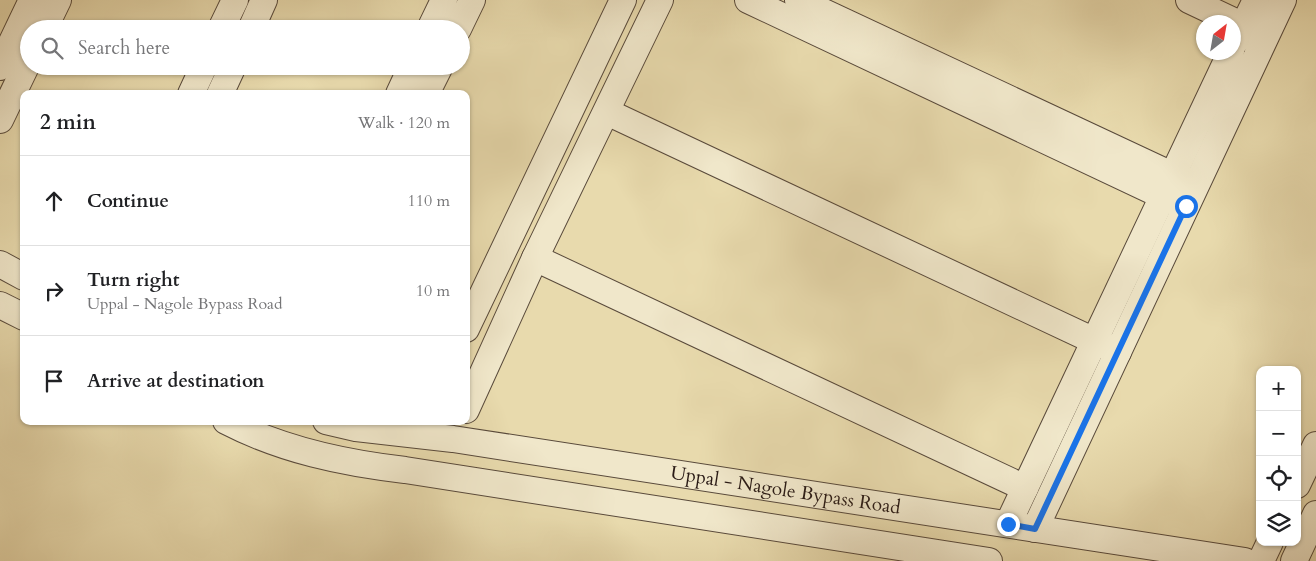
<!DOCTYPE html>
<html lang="en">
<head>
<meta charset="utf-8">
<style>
  body { margin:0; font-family:Cardo,serif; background:#f2f2f2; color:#202124 }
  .controls { position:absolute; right:15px; bottom:15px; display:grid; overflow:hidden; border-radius:10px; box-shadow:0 1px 4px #0004 }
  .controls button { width:45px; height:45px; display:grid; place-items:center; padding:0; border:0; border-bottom:1px solid #e0e0e0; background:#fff; color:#202124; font:25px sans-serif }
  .compass { position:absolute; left:1196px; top:15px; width:45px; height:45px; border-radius:50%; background:#fff; box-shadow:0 1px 4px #0004; rotate:31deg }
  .stop { position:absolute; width:15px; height:15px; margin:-11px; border:4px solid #1a73e8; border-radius:50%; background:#fff }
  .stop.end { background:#1a73e8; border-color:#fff; box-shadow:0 1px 5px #0008 }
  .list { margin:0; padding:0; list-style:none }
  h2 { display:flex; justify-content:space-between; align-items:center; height:65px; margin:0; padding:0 20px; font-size:21px }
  h2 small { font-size:16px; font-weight:400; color:#757577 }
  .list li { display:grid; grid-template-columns:32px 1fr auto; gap:15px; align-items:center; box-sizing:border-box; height:90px; padding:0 20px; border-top:1px solid #e0e0e0 }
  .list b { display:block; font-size:19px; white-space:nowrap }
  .list p { margin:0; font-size:16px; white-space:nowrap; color:#757577 }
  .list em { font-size:16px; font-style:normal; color:#757577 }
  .icon { flex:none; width:28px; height:28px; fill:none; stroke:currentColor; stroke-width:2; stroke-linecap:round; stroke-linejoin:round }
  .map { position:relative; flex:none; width:1316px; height:561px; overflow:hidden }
  .search { position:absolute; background:#fff; box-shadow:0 1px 4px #0004; left:20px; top:20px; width:450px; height:55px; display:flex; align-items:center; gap:12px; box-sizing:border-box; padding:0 18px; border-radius:28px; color:#757577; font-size:19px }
  .panel { position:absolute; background:#fff; box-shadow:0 1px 4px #0004; left:20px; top:90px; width:450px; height:335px; border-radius:10px }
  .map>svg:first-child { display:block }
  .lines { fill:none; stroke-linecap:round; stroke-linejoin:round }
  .minor-casing { stroke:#594a3b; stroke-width:28 }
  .minor { stroke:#f0e7ca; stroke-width:26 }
  .route { stroke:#1a73e8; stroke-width:6 }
  .labels { text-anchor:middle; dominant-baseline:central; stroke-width:4; stroke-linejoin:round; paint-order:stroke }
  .street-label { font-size:19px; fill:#291a15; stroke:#f0e7ca }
</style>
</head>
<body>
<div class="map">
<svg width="1316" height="561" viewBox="0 0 1316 561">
  <rect width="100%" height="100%" fill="#e8daad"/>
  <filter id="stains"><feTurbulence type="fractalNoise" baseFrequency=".004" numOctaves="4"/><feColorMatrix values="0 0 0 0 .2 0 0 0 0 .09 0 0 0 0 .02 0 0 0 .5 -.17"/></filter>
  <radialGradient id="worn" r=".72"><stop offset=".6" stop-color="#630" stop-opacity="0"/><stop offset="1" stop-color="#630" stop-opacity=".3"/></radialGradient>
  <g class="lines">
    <g class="minor-casing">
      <g id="minor">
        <polyline points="748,0 1178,203"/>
        <polyline points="798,0 1189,183"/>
        <polyline points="1189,0 1265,36"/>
        <polyline points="44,29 58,0"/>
        <polyline points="221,29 235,0"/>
        <polyline points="251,29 264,0"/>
        <polyline points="430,29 444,0"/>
        <polyline points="458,29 472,0"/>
        <polyline points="1236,41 1256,0"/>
        <polyline points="0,67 32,0"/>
        <polyline points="191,94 204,66"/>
        <polyline points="220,94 233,66"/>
        <polyline points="399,94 412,66"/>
        <polyline points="426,94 440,66"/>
        <polyline points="607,112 1118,352"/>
        <polyline points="0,120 29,60"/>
        <polyline points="535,258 1025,488"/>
        <polyline points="0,264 24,277"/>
        <polyline points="0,305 24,317"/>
        <polyline points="466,329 623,0"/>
        <polyline points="466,410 535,258 660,0"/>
        <path d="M 226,421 C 282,450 343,463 405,470 L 989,561"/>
        <path id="s1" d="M 326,421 L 356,428 L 453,439 L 1245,561"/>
        <polyline points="1297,485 1316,445"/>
        <polyline points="1008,524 1231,52"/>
        <polyline points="1035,529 1283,0"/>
        <polyline points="1261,561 1270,542"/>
        <polyline points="1294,561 1316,514"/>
      </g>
    </g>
    <use href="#minor" class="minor"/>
  </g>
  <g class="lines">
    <polyline class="route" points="1008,524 1035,529 1186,206"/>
  </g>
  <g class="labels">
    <g class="street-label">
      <text stroke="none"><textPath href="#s1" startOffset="465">Uppal - Nagole Bypass Road</textPath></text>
    </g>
  </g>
  <rect width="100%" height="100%" filter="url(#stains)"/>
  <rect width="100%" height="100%" fill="url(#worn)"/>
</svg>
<div class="controls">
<button>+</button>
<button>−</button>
<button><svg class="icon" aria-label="locate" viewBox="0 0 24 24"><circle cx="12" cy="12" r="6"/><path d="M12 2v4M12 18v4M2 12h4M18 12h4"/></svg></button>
<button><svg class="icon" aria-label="layers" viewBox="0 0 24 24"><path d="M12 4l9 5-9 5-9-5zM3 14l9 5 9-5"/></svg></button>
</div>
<svg class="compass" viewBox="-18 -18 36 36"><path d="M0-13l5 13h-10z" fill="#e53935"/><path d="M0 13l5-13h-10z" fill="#757577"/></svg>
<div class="stop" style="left:1186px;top:206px"></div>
<div class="stop end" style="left:1008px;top:524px"></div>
<div class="search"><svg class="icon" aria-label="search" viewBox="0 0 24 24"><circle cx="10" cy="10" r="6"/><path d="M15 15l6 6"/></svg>Search here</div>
<section class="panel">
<h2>2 min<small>Walk · 120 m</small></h2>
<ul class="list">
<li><svg class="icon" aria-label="ahead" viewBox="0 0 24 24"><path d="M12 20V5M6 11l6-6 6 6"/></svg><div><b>Continue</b></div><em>110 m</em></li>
<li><svg class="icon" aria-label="right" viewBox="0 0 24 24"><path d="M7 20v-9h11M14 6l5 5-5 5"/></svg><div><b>Turn right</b><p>Uppal - Nagole Bypass Road</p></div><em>10 m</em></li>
<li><svg class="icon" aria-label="arrive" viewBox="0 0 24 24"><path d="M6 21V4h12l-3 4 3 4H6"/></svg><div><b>Arrive at destination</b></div></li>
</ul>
</section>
</div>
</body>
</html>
